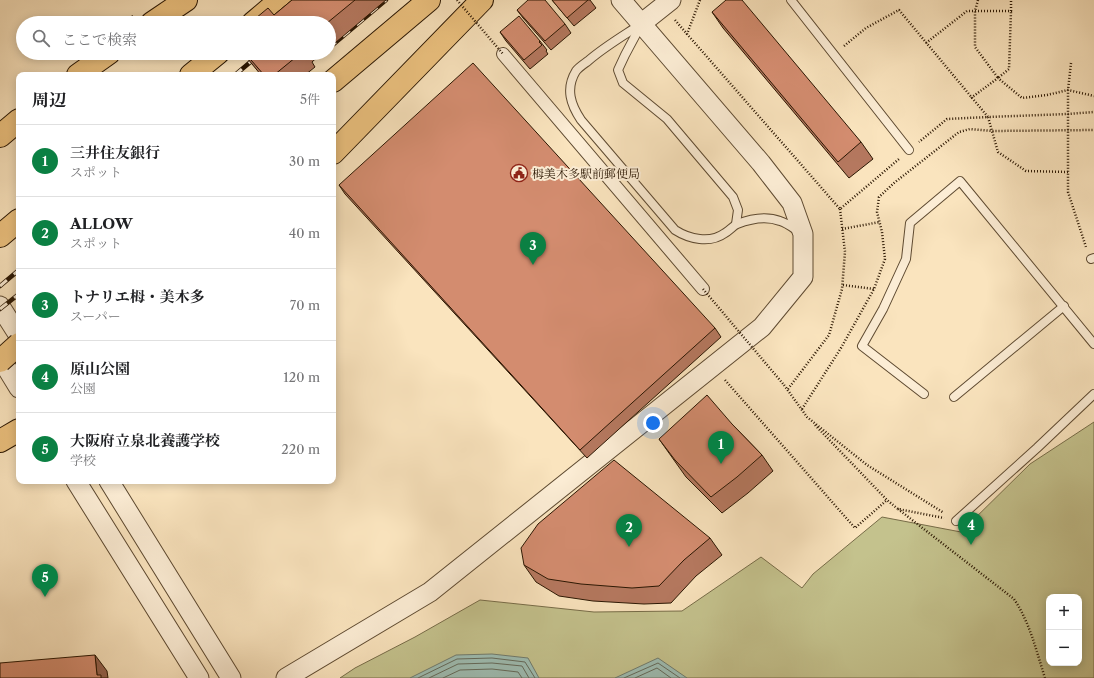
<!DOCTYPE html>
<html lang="ja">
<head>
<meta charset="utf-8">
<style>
  body { margin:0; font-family:"Libre Caslon Text","Noto Serif JP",serif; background:#f2f2f2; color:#202124 }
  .controls { position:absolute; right:12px; bottom:12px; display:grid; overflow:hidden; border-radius:8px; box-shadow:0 2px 10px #0003 }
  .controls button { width:36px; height:36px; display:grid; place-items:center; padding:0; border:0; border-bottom:1px solid #e0e0e0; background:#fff; color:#202124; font:20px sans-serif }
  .you { position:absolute; left:653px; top:423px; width:14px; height:14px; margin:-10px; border:3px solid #fff; border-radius:50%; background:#1a73e8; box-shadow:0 0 0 6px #1a73e833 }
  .badge { display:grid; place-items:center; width:26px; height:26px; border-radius:50%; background:#0b8043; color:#fff; font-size:13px; font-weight:700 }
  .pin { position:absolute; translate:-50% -33px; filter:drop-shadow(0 1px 2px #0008) }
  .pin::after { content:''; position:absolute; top:21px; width:14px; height:12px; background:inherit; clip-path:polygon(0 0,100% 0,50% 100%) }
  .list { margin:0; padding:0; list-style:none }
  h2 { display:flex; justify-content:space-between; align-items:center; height:52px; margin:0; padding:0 16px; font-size:17px }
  h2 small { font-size:13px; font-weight:400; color:#757577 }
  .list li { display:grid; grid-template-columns:26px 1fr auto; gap:12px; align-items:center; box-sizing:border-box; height:72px; padding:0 16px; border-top:1px solid #e0e0e0 }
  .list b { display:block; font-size:15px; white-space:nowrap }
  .list p { margin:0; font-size:13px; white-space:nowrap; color:#757577 }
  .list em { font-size:13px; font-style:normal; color:#757577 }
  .icon { flex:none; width:22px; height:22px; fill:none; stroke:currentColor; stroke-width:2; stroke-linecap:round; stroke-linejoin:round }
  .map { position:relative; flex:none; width:1094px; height:678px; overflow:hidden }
  .search { position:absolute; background:#fff; box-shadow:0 2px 10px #0003; left:16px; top:16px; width:320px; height:44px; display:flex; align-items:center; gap:10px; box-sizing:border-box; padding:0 14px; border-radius:22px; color:#757577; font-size:15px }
  .panel { position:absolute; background:#fff; box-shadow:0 2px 10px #0003; left:16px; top:72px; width:320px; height:412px; border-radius:8px }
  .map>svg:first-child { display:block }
  .green { fill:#c4c28d; stroke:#776c48; fill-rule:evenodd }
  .water { fill:#9ebeb4; stroke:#707b6d }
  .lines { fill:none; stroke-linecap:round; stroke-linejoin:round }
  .shore { stroke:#646a5b; stroke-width:1 }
  .service-casing { stroke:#5e4a31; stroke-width:10 }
  .pedestrian-casing { stroke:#5e4a31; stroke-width:14 }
  .tertiary-casing { stroke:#5e4a31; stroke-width:21 }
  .primary-casing { stroke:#2a1602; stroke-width:24 }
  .path { stroke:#2a1602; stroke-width:2.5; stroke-dasharray:1 2; stroke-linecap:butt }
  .service { stroke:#fcedd5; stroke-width:8 }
  .pedestrian { stroke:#fcedd5; stroke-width:12 }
  .tertiary { stroke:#fcedd5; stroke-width:19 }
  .primary { stroke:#edc27f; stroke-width:22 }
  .rail-casing { stroke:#2a1602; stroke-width:4.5 }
  .rail { stroke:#fcedd5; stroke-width:3; stroke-dasharray:9; stroke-linecap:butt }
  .primary-bridge-casing { stroke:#2a1602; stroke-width:24; stroke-linecap:butt }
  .path-bridge { stroke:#2a1602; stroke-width:2.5; stroke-dasharray:1 2; stroke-linecap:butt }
  .primary-bridge { stroke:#edc27f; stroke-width:22 }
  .wall { fill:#b5785f; stroke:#2a1602 }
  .shaded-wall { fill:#94624e; stroke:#2a1602 }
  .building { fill:#d38c6f; stroke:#2a1602 }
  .labels { text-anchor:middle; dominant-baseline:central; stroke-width:4; stroke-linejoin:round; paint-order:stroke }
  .poi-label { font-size:12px; fill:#2a1602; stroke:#fcedd5; text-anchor:start }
</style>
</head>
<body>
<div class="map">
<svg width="1094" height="678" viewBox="0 0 1094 678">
  <rect width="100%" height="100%" fill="#fae4be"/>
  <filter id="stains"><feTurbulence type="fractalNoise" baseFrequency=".005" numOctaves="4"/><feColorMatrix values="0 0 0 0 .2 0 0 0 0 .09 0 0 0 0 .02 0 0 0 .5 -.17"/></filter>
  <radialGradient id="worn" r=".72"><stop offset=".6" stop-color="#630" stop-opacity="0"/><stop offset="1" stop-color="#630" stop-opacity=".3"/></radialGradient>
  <path class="green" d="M 1094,422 L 1094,678 L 340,678 L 355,668 L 415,637 L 480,600 L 594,612 L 682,611 L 761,557 L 802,588 L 813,574 L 882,517 L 961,532 L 1030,464 ZM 1049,597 L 1079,597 L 1079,663 L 1049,663 Z"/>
  <g class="water">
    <polygon points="492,654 528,658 539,678 410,678 456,655"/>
    <polygon points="658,658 687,678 615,678"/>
  </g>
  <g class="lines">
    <g class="shore">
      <polyline points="418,678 457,659 492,658 525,662 535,678"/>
      <polyline points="429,678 458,664 492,663 522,666 529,678"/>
      <polyline points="443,678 460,670 492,669 518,672 522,678"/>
      <polyline points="624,678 658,663 680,678"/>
      <polyline points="635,678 657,668 671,678"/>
    </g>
    <g class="service-casing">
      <g id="service">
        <polyline points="791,0 909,150"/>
        <path d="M 641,24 C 623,36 604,47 588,61 C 584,64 579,67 576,71 C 565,89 571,105 581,120 L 675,230 C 689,239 710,244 725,233 C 729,231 733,226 737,224 C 750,219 767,216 780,221 C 787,223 793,228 799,232"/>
        <polyline points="641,25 625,55 618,70 623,83 667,119 733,197 738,210 736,224"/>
        <polyline points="1091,259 1094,258"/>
        <polyline points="924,394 862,346 883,309 906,259 910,223 960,181 1094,344"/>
        <polyline points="954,397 1064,306"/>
        <polyline points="956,521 1037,448 1094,394"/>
      </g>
    </g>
    <g class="pedestrian-casing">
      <polyline id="pedestrian" points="503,54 703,289"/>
    </g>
    <g class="tertiary-casing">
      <g id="tertiary">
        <polyline points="642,23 671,0"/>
        <polyline points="0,306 19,336"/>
        <polyline points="0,357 19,388"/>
        <polyline points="76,481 199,678"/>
        <polyline points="109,481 231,678"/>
        <polyline points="286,678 430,592 762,327 803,277 803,234 792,203 761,163 621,0"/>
      </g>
    </g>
    <g class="primary-casing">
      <g id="primary">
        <polyline points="152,23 186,0"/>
        <polyline points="253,23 280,0"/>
        <polyline points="78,75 109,53"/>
        <polyline points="191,75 218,53"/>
        <polyline points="333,81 429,0"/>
        <polyline points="0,136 19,120"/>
        <polyline points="333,153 482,0"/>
        <polyline points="0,236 19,220"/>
        <polyline points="0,441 19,430"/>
      </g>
    </g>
    <g class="path">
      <polyline points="700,0 687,34 840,209 899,159"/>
      <polyline points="978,0 975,11 975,47 998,78 1009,69 1011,11"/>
      <polyline points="675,20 687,34"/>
      <polyline points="122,23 133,16"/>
      <polyline points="926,43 967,11 1011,11 1011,0"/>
      <polyline points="844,46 866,28 899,10 988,117 947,119 919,142"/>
      <polyline points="1071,63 1068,90 1068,192 1086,247"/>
      <polyline points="971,98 998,78 1022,98 1047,95 1068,90 1094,96"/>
      <polyline points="1068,172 1026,171 998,152 988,117 1068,114 1094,112"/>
      <polyline points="842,229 880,222"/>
      <polyline points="843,285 874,289"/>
      <polyline points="725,380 855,528 887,500"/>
      <polyline points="784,385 807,417 867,465 944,513"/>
      <polyline points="788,389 829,335 842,289 845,252 840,209"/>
      <polyline points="802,409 841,348 874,289 885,259 882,232 877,212 879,197 894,183 959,132 970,129 992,131 1094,130"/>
      <polyline points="815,425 887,500 898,509 944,518"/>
      <path d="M 898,509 L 1014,599 C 1030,623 1036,650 1045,678"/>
    </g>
    <use href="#service" class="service"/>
    <use href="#pedestrian" class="pedestrian"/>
    <use href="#tertiary" class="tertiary"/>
    <use href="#primary" class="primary"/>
    <g class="rail-casing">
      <g id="rail">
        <polyline points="329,48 386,0"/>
        <polyline points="235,75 261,53"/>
        <polyline points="0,286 19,270"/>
        <polyline points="0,309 19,294"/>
      </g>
    </g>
    <use href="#rail" class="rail"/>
    <g class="primary-bridge-casing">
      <polyline id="primary-bridge" points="0,361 19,344"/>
    </g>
    <g class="path-bridge">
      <polyline points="457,0 503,54"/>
      <polyline points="703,289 784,385"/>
    </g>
    <use href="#primary-bridge" class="primary-bridge"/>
  </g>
  <g class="wall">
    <polygon points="292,0 386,0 329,48 329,23 250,23 274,15"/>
    <polygon points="552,0 590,0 596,8 574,26"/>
    <polygon points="517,10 565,24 571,33 551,50 523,18"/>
    <polygon points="712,12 861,142 873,159 849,178 723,28"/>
    <polygon points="500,32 540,41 547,50 546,51 548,54 530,69 506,41"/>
    <polygon points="243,53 322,53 312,62 315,67 305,75 261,75"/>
    <polygon points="339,185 715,328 721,337 587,458 345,194"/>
    <polygon points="732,424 762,455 773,471 748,493 722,513 686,477 659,439"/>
    <polygon points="710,538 722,555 696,576 671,603 644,604 593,601 559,596 536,582 524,565"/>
  </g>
  <polygon class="shaded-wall" points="95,655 107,671 108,678 99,678 97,675"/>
  <g class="building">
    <polygon points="292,0 355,0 327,23 250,23 268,8 274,15"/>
    <polygon points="528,0 545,0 565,24 545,41 517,10"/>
    <polygon points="552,0 588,0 567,18"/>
    <polygon points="726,0 742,0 861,142 838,162 712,12"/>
    <polygon points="519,16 540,41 539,42 542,45 524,60 500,32"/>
    <polygon points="245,53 301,53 274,75 264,75"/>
    <polygon points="473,63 715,328 580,450 339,185"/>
    <polygon points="707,395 732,424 762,455 737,477 711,497 675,460 659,439"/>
    <polygon points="614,460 710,538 684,560 659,586 632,588 581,584 548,579 524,565 521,548 538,524"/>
    <polygon points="95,655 97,675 101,675 101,678 0,678 0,663"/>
  </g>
  <defs>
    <g id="civic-ring" transform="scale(0.9)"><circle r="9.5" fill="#fcedd5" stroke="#8f2418" stroke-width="1.5"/><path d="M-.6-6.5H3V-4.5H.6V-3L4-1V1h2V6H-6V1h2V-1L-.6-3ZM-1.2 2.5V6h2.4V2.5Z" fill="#8f2418"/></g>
  </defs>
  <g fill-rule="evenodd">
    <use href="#civic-ring" x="519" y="173"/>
  </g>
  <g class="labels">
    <g class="poi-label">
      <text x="532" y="173">栂美木多駅前郵便局</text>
    </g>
  </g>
  <rect width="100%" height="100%" filter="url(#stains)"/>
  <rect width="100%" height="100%" fill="url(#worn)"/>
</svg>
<div class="controls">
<button>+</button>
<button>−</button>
</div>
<div class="you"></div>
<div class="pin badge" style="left:721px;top:464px">1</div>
<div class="pin badge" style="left:629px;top:547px">2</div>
<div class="pin badge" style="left:533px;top:265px">3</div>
<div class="pin badge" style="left:971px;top:545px">4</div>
<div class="pin badge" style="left:45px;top:597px">5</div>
<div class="search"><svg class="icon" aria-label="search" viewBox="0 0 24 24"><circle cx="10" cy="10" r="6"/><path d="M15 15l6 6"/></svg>ここで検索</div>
<section class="panel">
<h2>周辺<small>5件</small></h2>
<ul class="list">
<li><span class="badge">1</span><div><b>三井住友銀行</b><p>スポット</p></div><em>30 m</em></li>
<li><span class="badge">2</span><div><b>ALLOW</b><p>スポット</p></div><em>40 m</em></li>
<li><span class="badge">3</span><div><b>トナリエ栂・美木多</b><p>スーパー</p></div><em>70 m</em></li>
<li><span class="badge">4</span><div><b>原山公園</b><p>公園</p></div><em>120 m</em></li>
<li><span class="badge">5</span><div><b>大阪府立泉北養護学校</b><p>学校</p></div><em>220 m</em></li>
</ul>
</section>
</div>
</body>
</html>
